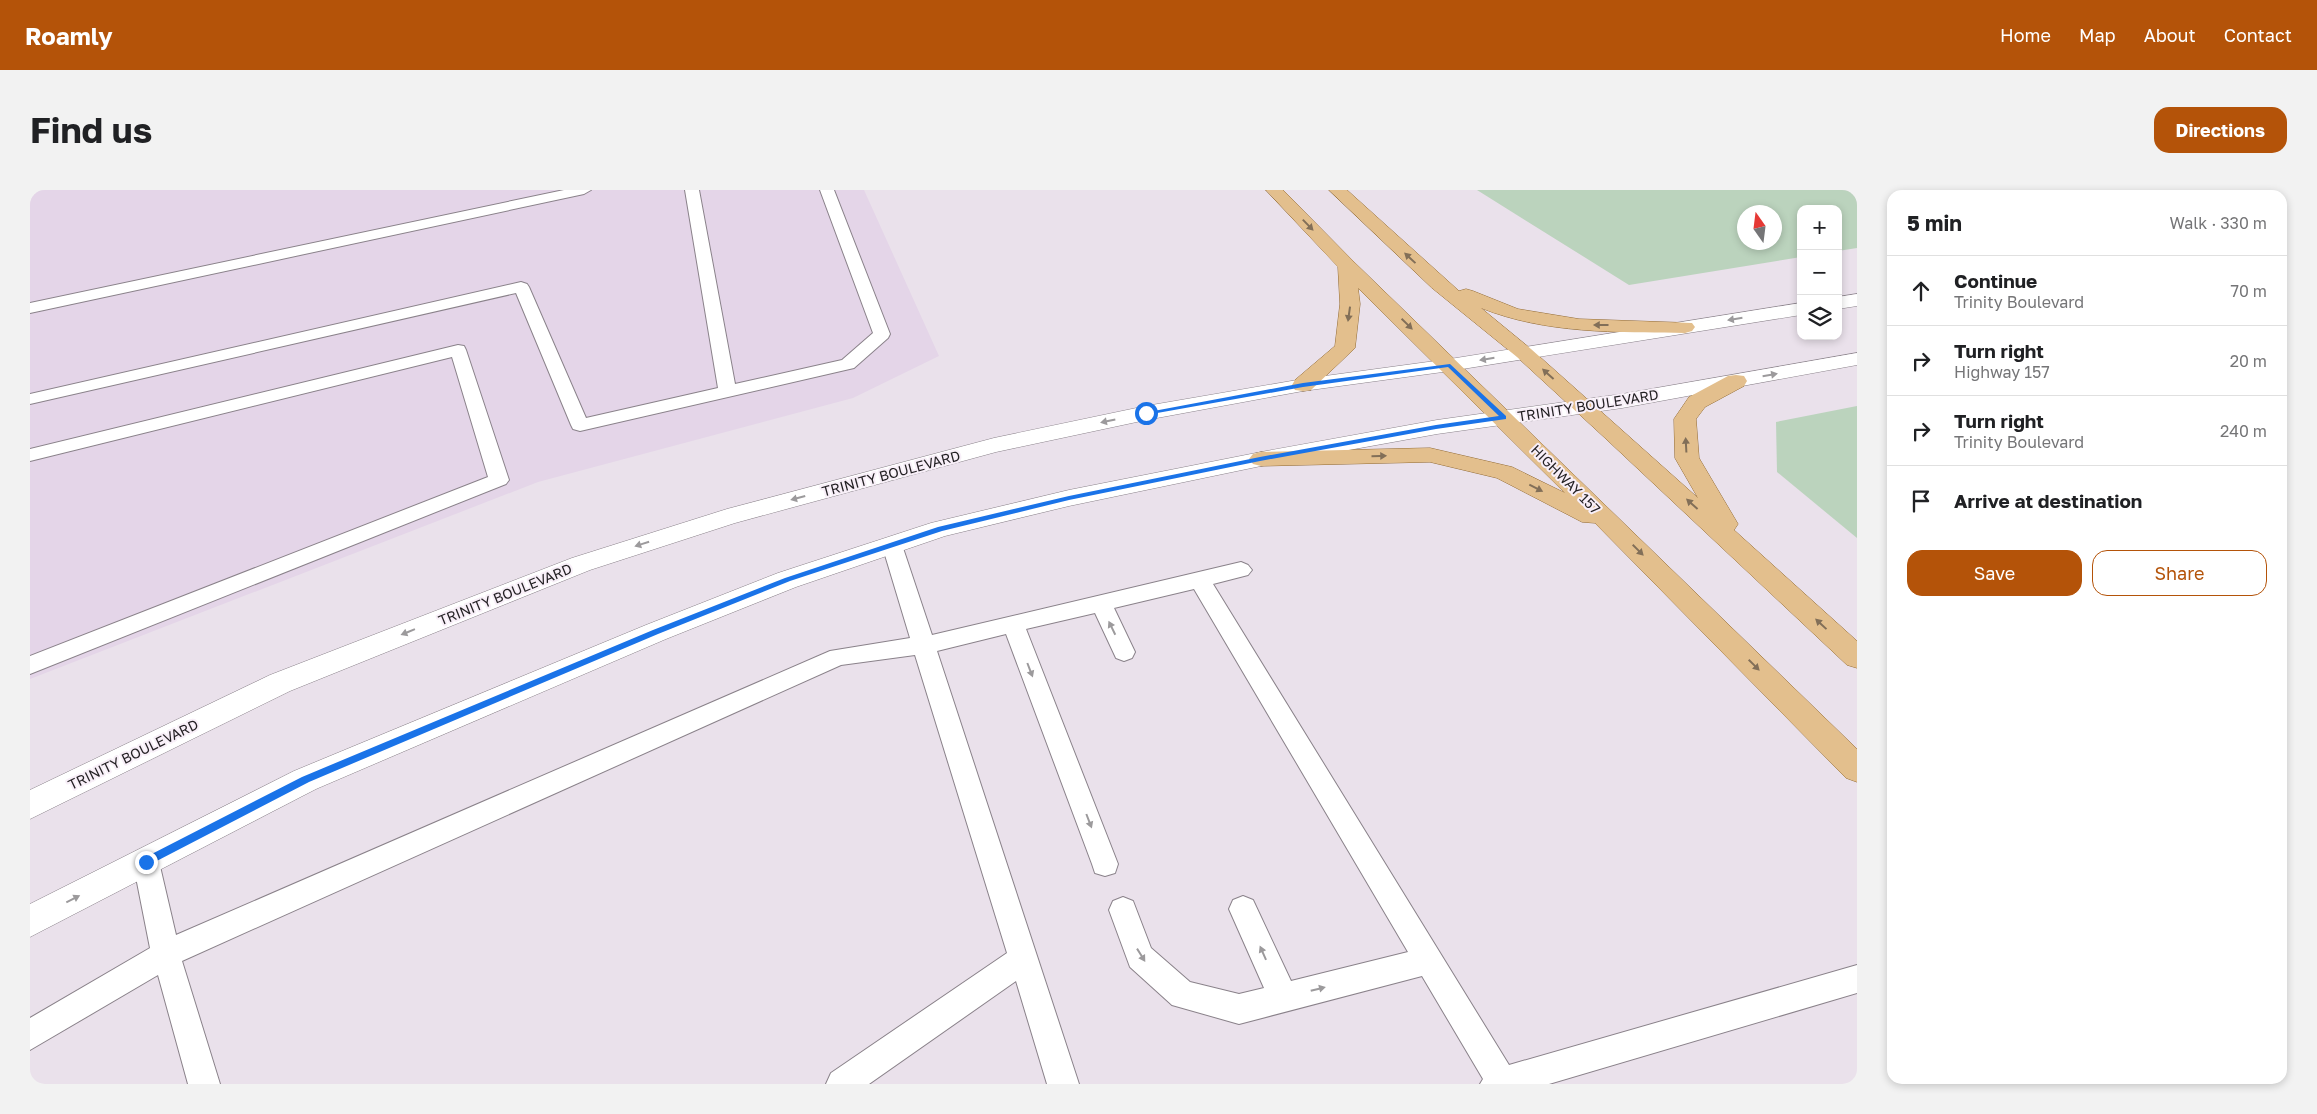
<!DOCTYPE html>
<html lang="en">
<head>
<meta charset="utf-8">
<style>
  body { margin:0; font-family:"Golos Text",sans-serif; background:#f2f2f2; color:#202124 }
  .controls { position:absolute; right:15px; top:15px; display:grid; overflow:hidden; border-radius:10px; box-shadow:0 2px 8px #0003 }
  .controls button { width:45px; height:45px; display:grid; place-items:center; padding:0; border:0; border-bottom:1px solid #e0e0e0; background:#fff; color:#202124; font:25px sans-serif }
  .compass { position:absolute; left:1707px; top:15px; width:45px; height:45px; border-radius:50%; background:#fff; box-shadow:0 2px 8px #0003; rotate:346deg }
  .stop { position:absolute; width:15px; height:15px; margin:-11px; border:4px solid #1a73e8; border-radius:50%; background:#fff }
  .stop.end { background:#1a73e8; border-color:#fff; box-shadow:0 1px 5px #0008 }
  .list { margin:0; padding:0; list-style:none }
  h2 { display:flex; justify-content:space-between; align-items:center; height:65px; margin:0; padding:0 20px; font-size:21px }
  h2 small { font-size:16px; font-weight:400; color:#757577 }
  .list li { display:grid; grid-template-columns:32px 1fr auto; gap:15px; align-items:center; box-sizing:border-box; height:70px; padding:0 20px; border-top:1px solid #e0e0e0 }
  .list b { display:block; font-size:19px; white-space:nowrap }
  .list p { margin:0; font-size:16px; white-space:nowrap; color:#757577 }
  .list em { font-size:16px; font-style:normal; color:#757577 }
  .actions { display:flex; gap:10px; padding:15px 20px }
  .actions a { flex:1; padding:11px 0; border:1px solid #b45309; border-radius:15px; text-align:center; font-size:18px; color:#b45309 }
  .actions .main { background:#b45309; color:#fff }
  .icon { flex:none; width:28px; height:28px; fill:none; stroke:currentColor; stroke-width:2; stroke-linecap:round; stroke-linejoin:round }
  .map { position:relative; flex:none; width:1827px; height:894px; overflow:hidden; border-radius:15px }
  header { display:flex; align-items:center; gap:30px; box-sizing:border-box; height:70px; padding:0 25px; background:#b45309; color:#fff }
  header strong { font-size:24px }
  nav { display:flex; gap:28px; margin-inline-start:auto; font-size:18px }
  .intro { display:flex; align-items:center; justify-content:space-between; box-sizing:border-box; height:120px; padding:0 30px }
  h1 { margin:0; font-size:35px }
  .button { padding:12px 22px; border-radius:15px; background:#b45309; color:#fff; font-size:18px; font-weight:700 }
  main { display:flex; gap:30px; padding:0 30px }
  aside { flex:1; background:#fff; border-radius:15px; box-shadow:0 2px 8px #0003 }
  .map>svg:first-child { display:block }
  .industrial { fill:#e4d5e8 }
  .green { fill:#bbd3bd; fill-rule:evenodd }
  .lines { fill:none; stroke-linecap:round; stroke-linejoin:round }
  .lane-casing { stroke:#8a828a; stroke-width:2 }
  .secondary-casing { stroke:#8a828a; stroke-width:1 }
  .primary-casing { stroke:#936c36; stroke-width:1 }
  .lane { fill:#fff; fill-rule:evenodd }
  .secondary { fill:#fff; fill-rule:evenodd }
  .primary { fill:#e3bf8d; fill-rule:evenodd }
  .oneway { fill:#826f58 }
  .oneway2 { fill:#9c9a9c }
  .route { fill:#1a73e8 }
  .labels { text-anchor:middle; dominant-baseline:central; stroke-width:4; stroke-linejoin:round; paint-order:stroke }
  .street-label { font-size:14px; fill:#221f22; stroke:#f8eff8 }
</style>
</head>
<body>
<header>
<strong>Roamly</strong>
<nav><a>Home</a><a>Map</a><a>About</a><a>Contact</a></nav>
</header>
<div class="intro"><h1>Find us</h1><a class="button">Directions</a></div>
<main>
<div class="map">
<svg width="1827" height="894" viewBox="0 0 1827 894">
  <rect width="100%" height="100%" fill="#eae1eb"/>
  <polygon class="industrial" points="0,0 834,0 909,166 823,208 508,292 0,489"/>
  <g class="green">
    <path d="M 1447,0 L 1827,0 L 1827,58 L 1808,61 L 1808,19 L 1771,19 L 1771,67 L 1599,95 ZM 1714,22 L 1744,22 L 1744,52 L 1714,52 Z"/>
    <polygon points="1827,216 1827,348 1747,282 1746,232"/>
  </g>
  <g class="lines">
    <g class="lane-casing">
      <g id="lane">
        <polygon points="534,0 561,0 554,4 0,123 0,113"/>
        <polygon points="655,0 669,0 705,194 812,170 843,143 790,0 804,0 860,144 858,148 824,178 550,241 543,239 541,235 486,103 0,214 0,204 491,92 497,94 499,97 556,228 688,198"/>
        <polygon points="428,155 434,156 436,160 479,290 476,294 0,484 0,466 458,287 422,167 0,271 0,259"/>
        <polygon points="862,348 869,350 872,355 902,445 1211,372 1218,375 1222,380 1218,385 1183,394 1479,875 1827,775 1827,803 1519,894 1450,894 1453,889 1392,786 1209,834 1142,815 1100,777 1079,720 1083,711 1093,707 1103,711 1121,758 1160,792 1209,804 1234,798 1199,719 1203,710 1213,706 1223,710 1261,791 1378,762 1164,399 1084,418 1105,462 1102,468 1094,471 1086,468 1065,423 996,439 1088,674 1085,683 1075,686 1065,683 1062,674 976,444 907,461 1049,894 1017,894 986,791 839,894 796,894 801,883 977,763 885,465 811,475 152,771 190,894 158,894 128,785 0,860 0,828 120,758 103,672 107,663 116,660 125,663 129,672 146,745 800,461 880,448 852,355 855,350"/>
      </g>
    </g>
    <g class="secondary-casing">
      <g id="secondary">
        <polygon points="1827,104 1827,116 1808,119 1808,107"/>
        <polygon points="1771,113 1771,125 1420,181 1273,201 1116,230 966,262 705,333 560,380 260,501 0,629 0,600 240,485 542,368 697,319 964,248 1116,216 1273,189 1420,169"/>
        <polygon points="1827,163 1827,175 1592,218 1407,244 1231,276 1039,316 915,346 766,397 636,449 286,599 0,747 0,714 264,581 616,435 748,383 901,333 1039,300 1231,262 1407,230 1592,204"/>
      </g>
    </g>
    <g class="primary-casing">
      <g id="primary">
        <polygon points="1236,0 1253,0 1324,72 1827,559 1827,592 1816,588 1565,333 1552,332 1467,288 1400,272 1231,276 1223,274 1219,269 1223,264 1231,262 1400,258 1482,277 1535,303 1328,98 1330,114 1325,158 1281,200 1273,201 1265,200 1262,195 1265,190 1305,156 1310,114 1308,77"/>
        <path d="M 1299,0 L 1317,0 L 1429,101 L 1436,99 L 1443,101 L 1488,119 L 1549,129 L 1662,133 L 1665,137 L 1662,141 L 1655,143 C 1586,142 1516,144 1451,118 L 1501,159 L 1668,308 L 1645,268 L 1644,229 L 1659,207 L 1698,186 L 1706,185 L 1714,186 L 1717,191 L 1714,196 L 1675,217 L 1666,229 L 1669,268 L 1708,334 L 1704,340 L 1827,451 L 1827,478 L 1817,475 L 1575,248 L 1487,167 L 1402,98 Z"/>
      </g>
    </g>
    <use href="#lane" class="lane"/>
    <use href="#secondary" class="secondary"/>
    <use href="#primary" class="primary"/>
  </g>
  <defs><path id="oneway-solid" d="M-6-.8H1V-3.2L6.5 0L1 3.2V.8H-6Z" transform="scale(1.25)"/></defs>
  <g class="oneway">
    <use href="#oneway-solid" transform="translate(1278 35) rotate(46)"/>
    <use href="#oneway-solid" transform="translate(1380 68) rotate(-137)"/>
    <use href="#oneway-solid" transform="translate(1319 124) rotate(98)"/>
    <use href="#oneway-solid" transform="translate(1377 134) rotate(44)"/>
    <use href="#oneway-solid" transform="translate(1571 135) rotate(180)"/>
    <use href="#oneway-solid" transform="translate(1518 184) rotate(-138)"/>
    <use href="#oneway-solid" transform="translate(1656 255) rotate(-93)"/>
    <use href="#oneway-solid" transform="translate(1349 266) rotate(-1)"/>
    <use href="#oneway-solid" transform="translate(1506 298) rotate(27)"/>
    <use href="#oneway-solid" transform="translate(1662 314) rotate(-138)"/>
    <use href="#oneway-solid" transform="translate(1608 360) rotate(45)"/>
    <use href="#oneway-solid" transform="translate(1791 434) rotate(-137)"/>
    <use href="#oneway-solid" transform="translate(1724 475) rotate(45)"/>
  </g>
  <g class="oneway2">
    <use href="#oneway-solid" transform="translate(1705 129) rotate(171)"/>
    <use href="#oneway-solid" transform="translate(1457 169) rotate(171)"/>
    <use href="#oneway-solid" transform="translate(1740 185) rotate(-10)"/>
    <use href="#oneway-solid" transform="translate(1078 231) rotate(168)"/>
    <use href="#oneway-solid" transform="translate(768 308) rotate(165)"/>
    <use href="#oneway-solid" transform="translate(612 354) rotate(162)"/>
    <use href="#oneway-solid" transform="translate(1082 438) rotate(-116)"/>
    <use href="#oneway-solid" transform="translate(378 442) rotate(158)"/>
    <use href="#oneway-solid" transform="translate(1000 480) rotate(69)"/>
    <use href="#oneway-solid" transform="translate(1059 631) rotate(69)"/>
    <use href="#oneway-solid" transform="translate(43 709) rotate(-27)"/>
    <use href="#oneway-solid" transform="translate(1233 763) rotate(-114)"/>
    <use href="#oneway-solid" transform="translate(1111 765) rotate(58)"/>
    <use href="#oneway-solid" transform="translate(1288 799) rotate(-14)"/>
  </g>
  <polygon class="route" points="1420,174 1476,226 1476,229 1406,239 1230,271 1039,310 912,341 760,391 628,444 279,592 119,675 116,676 111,672 112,669 272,587 623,440 755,388 908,337 1039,306 1230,267 1406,235 1469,226 1418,177 1273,197 1116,225 1113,223 1273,193"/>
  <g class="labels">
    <g class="street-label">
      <text transform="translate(1558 215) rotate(-9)">TRINITY BOULEVARD</text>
      <text transform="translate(861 283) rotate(-15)">TRINITY BOULEVARD</text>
      <text transform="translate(1536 289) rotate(45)">HIGHWAY 157</text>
      <text transform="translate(475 404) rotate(-22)">TRINITY BOULEVARD</text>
      <text transform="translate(103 564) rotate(-26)">TRINITY BOULEVARD</text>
    </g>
  </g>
</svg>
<div class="controls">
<button>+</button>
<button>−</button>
<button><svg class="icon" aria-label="layers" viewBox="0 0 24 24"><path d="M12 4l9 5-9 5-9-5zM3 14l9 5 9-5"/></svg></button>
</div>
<svg class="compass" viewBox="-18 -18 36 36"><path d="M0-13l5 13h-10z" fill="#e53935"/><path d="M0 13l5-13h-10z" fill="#757577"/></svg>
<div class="stop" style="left:1116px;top:223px"></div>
<div class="stop end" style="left:116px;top:672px"></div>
</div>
<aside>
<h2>5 min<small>Walk · 330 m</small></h2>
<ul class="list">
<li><svg class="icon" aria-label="ahead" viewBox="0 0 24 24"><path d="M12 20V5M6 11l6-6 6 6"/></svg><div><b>Continue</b><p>Trinity Boulevard</p></div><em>70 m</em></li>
<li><svg class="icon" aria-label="right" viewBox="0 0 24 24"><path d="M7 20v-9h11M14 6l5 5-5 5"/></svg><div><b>Turn right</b><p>Highway 157</p></div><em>20 m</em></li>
<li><svg class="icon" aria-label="right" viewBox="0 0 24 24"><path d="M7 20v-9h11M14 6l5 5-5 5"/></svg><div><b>Turn right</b><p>Trinity Boulevard</p></div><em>240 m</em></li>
<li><svg class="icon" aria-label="arrive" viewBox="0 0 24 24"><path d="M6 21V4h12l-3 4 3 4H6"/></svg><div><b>Arrive at destination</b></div></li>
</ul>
<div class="actions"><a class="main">Save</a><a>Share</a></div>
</aside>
</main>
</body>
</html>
